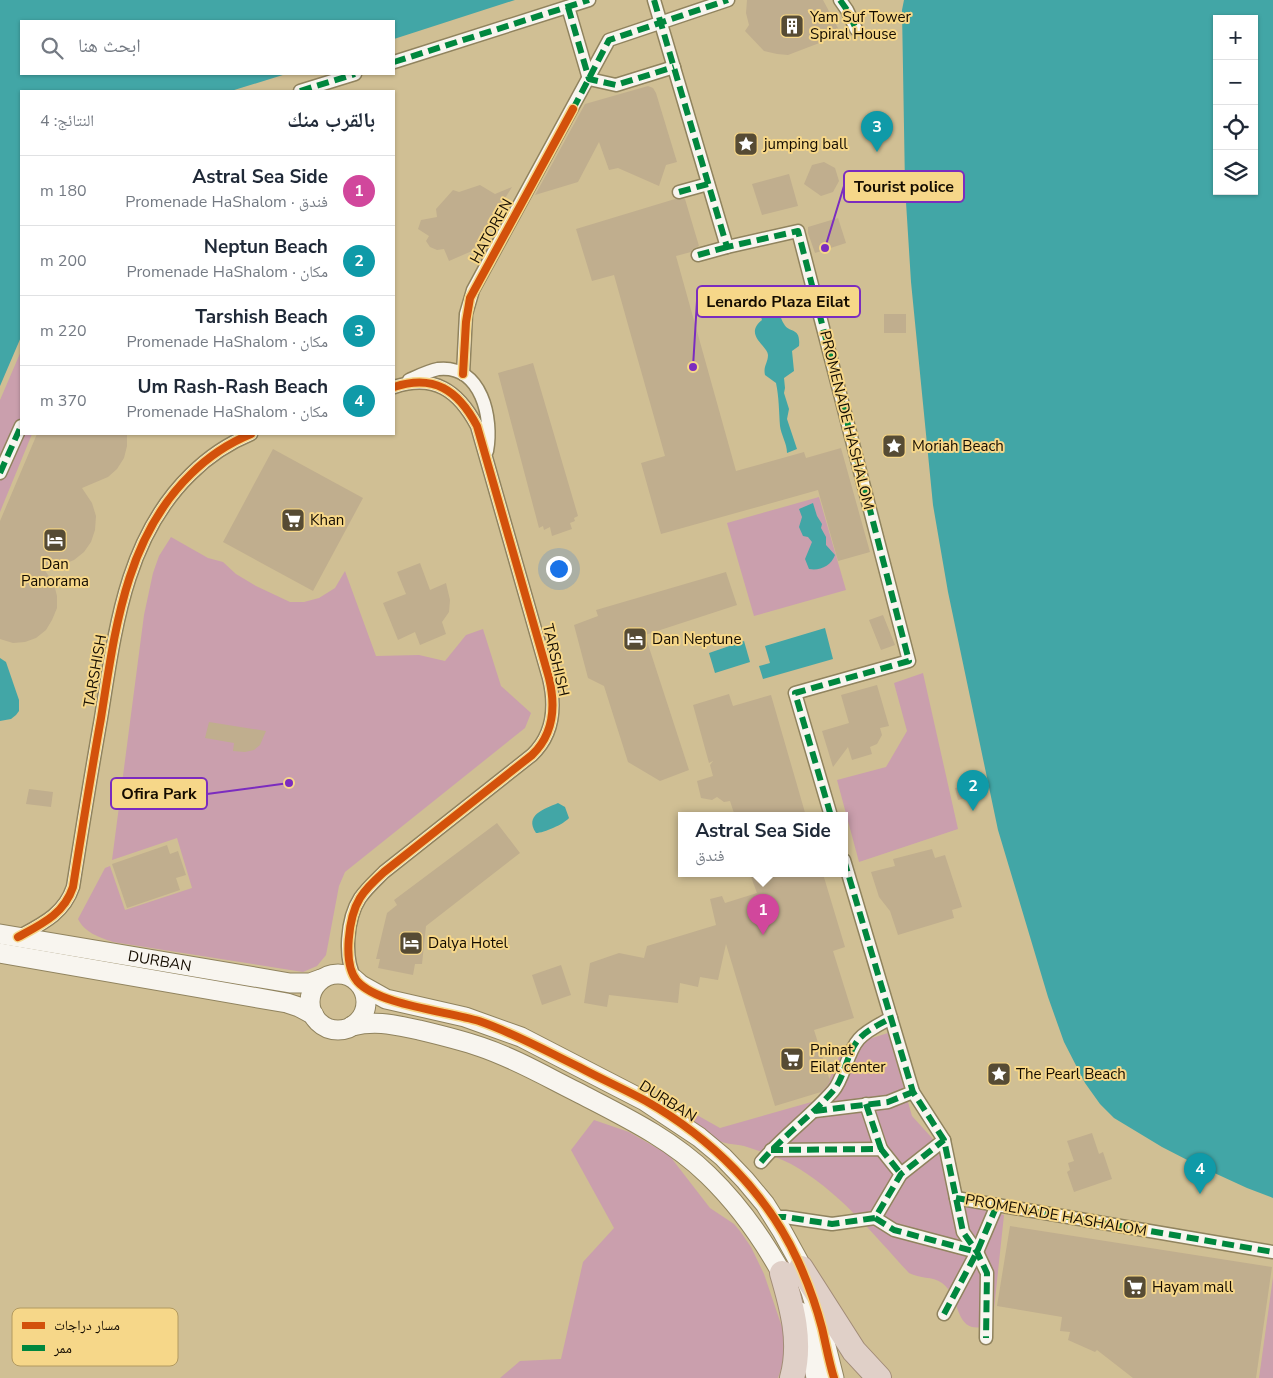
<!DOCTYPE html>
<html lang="ar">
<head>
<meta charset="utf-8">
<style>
  body { margin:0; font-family:"Nunito Sans","Noto Naskh Arabic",sans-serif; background:#f6f6f7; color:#1f2937; direction:rtl }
  .controls { position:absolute; right:15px; top:15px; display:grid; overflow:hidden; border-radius:0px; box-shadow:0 1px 4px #0004 }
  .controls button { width:45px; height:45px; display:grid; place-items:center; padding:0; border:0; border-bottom:1px solid #e0e1e3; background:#fff; color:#1f2937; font:25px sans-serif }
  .you { position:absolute; left:558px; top:568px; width:18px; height:18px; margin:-12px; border:4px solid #fff; border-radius:50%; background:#1a73e8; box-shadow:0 0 0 8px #1a73e833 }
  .badge { display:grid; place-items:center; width:32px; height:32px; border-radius:50%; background:#7c3aed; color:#fff; font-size:16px; font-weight:700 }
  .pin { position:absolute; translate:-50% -41px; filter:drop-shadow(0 1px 2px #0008) }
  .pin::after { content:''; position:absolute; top:26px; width:18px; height:15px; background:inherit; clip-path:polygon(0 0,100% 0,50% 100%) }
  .popup { position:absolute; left:678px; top:812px; width:170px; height:65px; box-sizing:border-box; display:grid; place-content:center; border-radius:0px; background:#fff; filter:drop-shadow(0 1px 4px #0005); font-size:16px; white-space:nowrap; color:#747a83 }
  .popup b { font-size:19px; color:#1f2937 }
  .popup::after { content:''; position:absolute; left:50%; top:100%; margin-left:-10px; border:10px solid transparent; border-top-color:#fff }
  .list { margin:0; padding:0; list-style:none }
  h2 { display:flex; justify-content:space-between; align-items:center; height:65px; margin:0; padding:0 20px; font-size:21px }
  h2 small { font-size:16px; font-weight:400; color:#747a83 }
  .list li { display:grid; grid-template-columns:32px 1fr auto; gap:15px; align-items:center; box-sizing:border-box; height:70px; padding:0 20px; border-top:1px solid #e0e1e3 }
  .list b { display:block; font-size:19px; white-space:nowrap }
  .list p { margin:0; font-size:16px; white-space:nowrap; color:#747a83 }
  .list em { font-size:16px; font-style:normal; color:#747a83 }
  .icon { flex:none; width:28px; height:28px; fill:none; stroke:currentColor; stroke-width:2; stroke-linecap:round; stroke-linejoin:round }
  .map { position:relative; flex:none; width:1273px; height:1378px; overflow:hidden; direction:ltr }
  .search { position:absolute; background:#fff; box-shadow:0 1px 4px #0004; left:20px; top:20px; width:375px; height:55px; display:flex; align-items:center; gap:12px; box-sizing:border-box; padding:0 18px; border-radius:0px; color:#747a83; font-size:19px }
  .panel { position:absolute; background:#fff; box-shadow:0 1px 4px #0004; left:20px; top:90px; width:375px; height:345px; border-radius:0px; direction:rtl }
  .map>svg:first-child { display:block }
  .green { fill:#ca9fad }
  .water { fill:#42a6a6; fill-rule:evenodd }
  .building { fill:#c0ae8e }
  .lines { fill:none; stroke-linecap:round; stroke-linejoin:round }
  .street-casing { stroke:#90835e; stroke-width:15 }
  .secondary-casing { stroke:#90835e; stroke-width:21 }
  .highway-casing { stroke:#a28c77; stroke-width:26 }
  .street { stroke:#f8f5ef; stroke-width:12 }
  .secondary { stroke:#f8f5ef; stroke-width:19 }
  .highway { stroke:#e0d0c8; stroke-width:24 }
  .quiet { stroke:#00873e; stroke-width:6; stroke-dasharray:12 6; stroke-linecap:butt }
  .cycleway-casing { stroke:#f6d789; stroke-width:11 }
  .cycleway { stroke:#d3510b; stroke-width:8 }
  .labels { text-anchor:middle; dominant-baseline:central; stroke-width:4; stroke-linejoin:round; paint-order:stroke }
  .poi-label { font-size:15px; fill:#140c00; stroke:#f6d789; text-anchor:start }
  .street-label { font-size:15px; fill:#140c00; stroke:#f6d789 }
  .key { fill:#f6d789; stroke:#b29a60; stroke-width:1 }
  .key-label { font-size:14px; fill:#140c00 }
  .leader { fill:none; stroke:#7b2cbf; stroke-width:2 }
  .callout-dot { fill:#7b2cbf; stroke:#f6d789; stroke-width:2 }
  .callout { fill:#f6d789; stroke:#7b2cbf; stroke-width:2 }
  .callout-label { font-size:16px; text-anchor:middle; font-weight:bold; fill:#140c00 }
</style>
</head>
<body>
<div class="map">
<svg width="1273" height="1378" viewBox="0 0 1273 1378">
  <rect width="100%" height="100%" fill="#d0bf94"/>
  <g class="green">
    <polygon points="21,351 21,434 32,434 0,512 0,400"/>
    <polygon points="819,497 846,590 754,616 727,523"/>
    <path d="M 171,537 L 208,558 L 223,562 L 236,574 L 256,586 L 290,602 L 304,602 L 319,598 L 335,588 L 345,571 L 376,656 L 419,655 L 445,661 L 466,635 L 483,629 L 501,686 L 531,713 L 525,728 L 345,872 L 339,886 L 326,955 L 317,966 L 303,972 L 113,942 C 99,937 85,933 78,919 L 105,868 L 110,866 L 125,910 L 192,888 L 177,838 L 112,860 L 144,615 L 153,573 L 159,556 Z"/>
    <polygon points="923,673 958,829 859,862 837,780 886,767 907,731 894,683"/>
    <path d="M 888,1033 L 912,1116 L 942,1149 L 949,1201 L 1004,1215 L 992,1328 C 986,1327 978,1328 972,1327 C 955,1322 959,1295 942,1283 C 932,1276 920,1279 909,1273 C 873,1234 838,1190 791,1164 C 777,1157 760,1151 744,1146 C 734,1144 724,1144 715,1139 C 704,1133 694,1123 684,1116 L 688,1110 L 720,1128 L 815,1101 L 831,1076 L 843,1047 Z"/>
    <polygon points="594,1120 629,1132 669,1155 710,1208 734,1224 740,1231 751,1247 764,1274 783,1330 785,1344 783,1363 778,1378 500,1378 520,1361 561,1359 583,1262 614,1228 571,1150"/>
    <polygon points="1273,1277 1273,1378 1259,1378"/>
  </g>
  <g class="water">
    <polygon points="0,0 515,0 394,39 394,21 21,21 21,74 286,74 231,91 21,91 21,337 0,386"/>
    <path d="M 904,0 L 1273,0 L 1273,1198 L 1247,1188 L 1197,1165 L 1162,1147 L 1114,1118 L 1100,1104 L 1085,1083 L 1064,1042 L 1048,997 L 998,830 L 948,592 L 933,505 L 911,282 L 905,186 L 902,10 ZM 1217,19 L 1254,19 L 1254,191 L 1217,191 Z"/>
    <path d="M 768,304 L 778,308 C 780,313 781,320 784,324 C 789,334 801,326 799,346 L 792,351 L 794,371 L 784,378 L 785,388 L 784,393 L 789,409 L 787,419 L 797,449 L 787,453 C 787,443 781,435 780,426 C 779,412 779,397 776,383 L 765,375 C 763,366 768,363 768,355 C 768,346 743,335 762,320 L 759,311 L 761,305 Z"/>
    <path d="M 813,503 L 817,516 L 822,524 L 821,528 L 826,537 L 826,545 L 835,555 C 831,566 820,571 809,569 L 805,559 L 812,542 L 808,537 L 803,536 L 799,527 L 802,517 L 799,509 Z"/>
    <polygon points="825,628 833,659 763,679 759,666 770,663 765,646"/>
    <polygon points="744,641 750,662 715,673 709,653"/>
    <polygon points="0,658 6,662 19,700 19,711 16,715 11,719 0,721"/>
    <path d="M 558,803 L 565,807 L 569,818 C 564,824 544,833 536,833 C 524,815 544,809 558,803 Z"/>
  </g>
  <g class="building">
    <polygon points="747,0 823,0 838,28 822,42 788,55 777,54 764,51 745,31 749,25 746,13"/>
    <polygon points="648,86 653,88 656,93 677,162 666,165 659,186 618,168 609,170 599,142 578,182 535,195 585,104"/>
    <polygon points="824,162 835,168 839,181 833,192 821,196 804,184 812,165"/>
    <polygon points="789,174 798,206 762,215 752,184"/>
    <polygon points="480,185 495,194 512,187 472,251 449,261 444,249 437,250 430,247 426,241 429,236 418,229 421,220 437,217 436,209 453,190 459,192"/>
    <polygon points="675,199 685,199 699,246 693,249 691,252 676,256 736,471 804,452 806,458 841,448 870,552 838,561 818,490 661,534 641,463 665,456 614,275 592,281 576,229"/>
    <polygon points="838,218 846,243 815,253 808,233 808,227"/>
    <rect x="884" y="314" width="22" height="19"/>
    <polygon points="533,363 578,516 574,518 575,521 570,523 572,529 552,536 550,527 544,530 543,526 539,528 498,373"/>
    <polygon points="37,434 127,434 127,446 124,458 117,469 108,477 82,488 92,503 96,516 95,530 91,542 84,552 74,560 62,565 42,566 54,584 57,596 57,608 52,620 46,630 36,638 25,642 13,643 0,639 0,521"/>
    <polygon points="273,449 363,498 313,591 223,542"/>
    <polygon points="420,563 430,590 446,583 450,600 449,612 442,622 446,634 420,645 415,632 398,640 383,603 406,594 397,572"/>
    <polygon points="726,572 737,605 645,635 689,770 660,781 628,762 604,686 588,678 574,625 598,616 596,610"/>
    <polygon points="883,615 895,645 881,650 869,620"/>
    <polygon points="877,685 889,726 880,728 882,735 877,744 870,747 872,754 852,760 848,747 833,767 822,731 849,723 841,695"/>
    <polygon points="729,694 733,706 771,695 806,816 735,816 730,801 724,802 717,797 712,800 701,798 697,781 713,776 710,765 713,761 709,763 693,705"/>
    <polygon points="209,722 266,731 260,745 254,750 245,752 233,751 234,743 205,738"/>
    <polygon points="976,783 979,795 958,800 955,788"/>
    <polygon points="29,789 53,792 51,807 26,804"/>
    <polygon points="497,823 520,853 426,926 422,964 415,964 413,975 378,968 380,959 376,959 387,913 397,905 394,900"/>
    <polygon points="167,845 170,854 178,851 186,875 176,878 180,890 127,908 112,864"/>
    <polygon points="932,849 935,858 945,855 962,907 952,910 954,918 898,935 890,911 879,897 871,872 895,866 893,859"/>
    <polygon points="750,874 823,874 845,947 833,951 854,1018 814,1030 830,1081 827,1086 821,1092 775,1106 726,944 718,980 700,977 698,987 680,983 678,1003 609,995 607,1007 584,1003 590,963 619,953 644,958 647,946 716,925 710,899 722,896 725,903 757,893"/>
    <polygon points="561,965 571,995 542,1005 532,975"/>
    <polygon points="1092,1133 1099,1154 1103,1152 1112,1179 1074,1192 1067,1172 1070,1170 1068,1163 1074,1161 1067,1141"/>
    <polygon points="1010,1226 1272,1267 1256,1378 1133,1378 1097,1350 1095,1352 1068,1340 1070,1332 1060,1331 1062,1317 997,1306"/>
  </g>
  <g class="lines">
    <g class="street-casing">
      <g id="street">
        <polyline points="654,0 727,247 798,231 909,661 795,693 831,816"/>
        <polyline points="840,0 847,10 856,29"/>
        <polyline points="568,7 589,79 616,85 674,67"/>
        <polyline points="394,62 589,0"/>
        <polyline points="300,91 355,74"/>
        <polyline points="679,192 708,184"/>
        <polyline points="698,255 727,247"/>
        <polyline points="463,374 466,314 473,290 609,40 728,0"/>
        <path d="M 409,380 C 418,376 428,371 438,369 C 482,364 493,419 487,451"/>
        <polyline points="0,473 21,426"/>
        <polyline points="844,860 913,1092 944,1140 963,1232 977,1252 987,1273 986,1338"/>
        <path d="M 18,937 C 42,924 64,914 73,887 C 82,830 91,774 101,718 C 115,631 125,538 191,474 C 208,457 229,443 251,434"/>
        <path d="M 356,980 C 343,959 347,918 360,898 C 367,888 376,880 384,872 L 532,755 C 554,734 556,707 549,678 L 477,426 C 458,390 434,374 394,387"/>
        <polyline points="866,1104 881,1149"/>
        <polyline points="815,1111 888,1102 913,1092"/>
        <polyline points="771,1150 881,1149 901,1174"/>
        <path d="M 761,1162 C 783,1136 810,1117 833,1091 C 844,1079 847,1052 859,1039 C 867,1030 880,1024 891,1018"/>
        <polyline points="956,1198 1273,1252"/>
        <polyline points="774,1217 785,1217 832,1224 875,1218 901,1174 944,1140"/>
        <polyline points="875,1218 894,1230 977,1252"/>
        <polyline points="944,1314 977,1252 997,1205"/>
      </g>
    </g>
    <g class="secondary-casing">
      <g id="secondary">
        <path id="s1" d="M 0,934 L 290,983 L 310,983 L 321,979"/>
        <polyline points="0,953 287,1003 299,1007 314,1015"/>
        <circle cx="338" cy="1002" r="28"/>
        <polyline points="361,985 386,999 465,1017 521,1037 645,1101 699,1137 723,1157 745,1180 765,1204 782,1231 798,1260 811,1292 821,1326 834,1378"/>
        <path d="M 352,1026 C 377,1020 394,1025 419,1030 C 440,1035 461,1040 481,1047 C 514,1058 545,1076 577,1092 C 623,1116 670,1138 708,1175 C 740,1206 767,1245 788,1285"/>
        <polyline points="800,1312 809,1339 816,1378"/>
      </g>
    </g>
    <g class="highway-casing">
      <g id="highway">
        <polyline points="801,1268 854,1351 879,1378"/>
        <path d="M 782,1273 C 792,1307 802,1342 792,1378"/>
      </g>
    </g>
    <use href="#street" class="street"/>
    <use href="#secondary" class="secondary"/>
    <use href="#highway" class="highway"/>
    <g class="quiet">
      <polyline points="654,0 727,247 798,231 909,661 795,693 831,816"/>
      <polyline points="840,0 847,10 856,29"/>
      <polyline points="568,7 589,79 616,85 674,67"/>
      <polyline points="394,62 589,0"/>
      <polyline points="300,91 355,74"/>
      <polyline points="573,109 609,40 728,0"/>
      <polyline points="679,192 708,184"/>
      <polyline points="698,255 727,247"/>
      <polyline points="0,473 21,426"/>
      <polyline points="844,860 913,1092 944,1140 963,1232 977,1252 987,1273 986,1338"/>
      <polyline points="866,1104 881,1149"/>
      <polyline points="815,1111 888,1102 913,1092"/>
      <polyline points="771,1150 881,1149 901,1174"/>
      <path d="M 761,1162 C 783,1136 810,1117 833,1091 C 844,1079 847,1052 859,1039 C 867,1030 880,1024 891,1018"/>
      <polyline points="956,1198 1273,1252"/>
      <polyline points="774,1217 785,1217 832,1224 875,1218 901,1174 944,1140"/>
      <polyline points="875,1218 894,1230 977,1252"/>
      <polyline points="944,1314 977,1252 997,1205"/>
    </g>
    <g class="cycleway-casing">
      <g id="cycleway">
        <polyline points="463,374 466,322 470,298 573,109"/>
        <path d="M 394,387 C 434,374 458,390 477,426 L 549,678 C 556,707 554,734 532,755 L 384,872 C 375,880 366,888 360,898 C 349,916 342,963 357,981 C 378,1005 446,1011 479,1021 C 514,1033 546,1051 579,1067 C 601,1079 624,1089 646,1101 C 711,1138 767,1193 798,1261 C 808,1283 816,1305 822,1328 C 826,1345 829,1362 834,1378"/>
        <path d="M 18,937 C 42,924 64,914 73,887 C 82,830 91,774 101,718 C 115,631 125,538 191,474 C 208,457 229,443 251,434"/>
      </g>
    </g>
    <use href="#cycleway" class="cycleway"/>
  </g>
  <defs>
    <g id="building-square" transform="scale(1.25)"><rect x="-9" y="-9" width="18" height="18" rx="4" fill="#564b34" stroke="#f6d789"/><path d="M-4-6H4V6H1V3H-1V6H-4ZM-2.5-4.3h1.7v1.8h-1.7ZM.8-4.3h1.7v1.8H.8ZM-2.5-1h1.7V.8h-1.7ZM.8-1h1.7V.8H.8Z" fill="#fff"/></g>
    <g id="sight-square" transform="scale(1.25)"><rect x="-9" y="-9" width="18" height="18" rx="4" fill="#564b34" stroke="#f6d789"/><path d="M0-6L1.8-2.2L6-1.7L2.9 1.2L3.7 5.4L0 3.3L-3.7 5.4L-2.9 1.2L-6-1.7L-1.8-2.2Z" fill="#fff"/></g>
    <g id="supermarket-square" transform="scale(1.25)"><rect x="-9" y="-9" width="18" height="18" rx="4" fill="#564b34" stroke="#f6d789"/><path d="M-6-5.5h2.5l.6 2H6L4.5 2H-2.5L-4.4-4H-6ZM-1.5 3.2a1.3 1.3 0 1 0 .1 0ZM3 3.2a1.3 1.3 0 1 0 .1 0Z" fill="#fff"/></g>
    <g id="hotel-square" transform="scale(1.25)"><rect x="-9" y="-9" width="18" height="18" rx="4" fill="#564b34" stroke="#f6d789"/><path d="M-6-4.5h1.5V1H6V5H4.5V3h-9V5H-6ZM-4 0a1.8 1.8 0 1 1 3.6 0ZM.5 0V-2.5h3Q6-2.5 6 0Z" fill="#fff"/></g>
  </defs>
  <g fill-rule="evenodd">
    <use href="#building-square" x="792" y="26"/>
    <use href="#sight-square" x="746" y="144"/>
    <use href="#sight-square" x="894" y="446"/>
    <use href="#supermarket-square" x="293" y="520"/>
    <use href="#hotel-square" x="55" y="540"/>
    <use href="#hotel-square" x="635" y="639"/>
    <use href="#hotel-square" x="411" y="943"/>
    <use href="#supermarket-square" x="792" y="1059"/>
    <use href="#sight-square" x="999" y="1074"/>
    <use href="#supermarket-square" x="1135" y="1287"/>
  </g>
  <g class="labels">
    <g class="poi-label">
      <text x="810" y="17">Yam Suf Tower<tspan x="810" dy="17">Spiral House</tspan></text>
      <text x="764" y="144">jumping ball</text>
      <text x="912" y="446">Moriah Beach</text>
      <text x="310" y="520">Khan</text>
      <text x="55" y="564" text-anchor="middle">Dan<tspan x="55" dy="17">Panorama</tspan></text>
      <text x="652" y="639">Dan Neptune</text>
      <text x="428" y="943">Dalya Hotel</text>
      <text x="810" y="1050">Pninat<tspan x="810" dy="17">Eilat center</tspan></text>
      <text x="1016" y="1074">The Pearl Beach</text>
      <text x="1152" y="1287">Hayam mall</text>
    </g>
    <g class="street-label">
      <text transform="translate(491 231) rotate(-61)">HATOREN</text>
      <text transform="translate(847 420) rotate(76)">PROMENADE HASHALOM</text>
      <text transform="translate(556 660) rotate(77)">TARSHISH</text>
      <text transform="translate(95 671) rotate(-80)">TARSHISH</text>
      <text stroke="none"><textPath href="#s1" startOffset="162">DURBAN</textPath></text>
      <text transform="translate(668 1101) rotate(32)">DURBAN</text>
      <text transform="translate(1056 1215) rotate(10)">PROMENADE HASHALOM</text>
    </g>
  </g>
  <rect x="12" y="1308" width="166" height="58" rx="8" class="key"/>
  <rect x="22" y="1322" width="23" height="7" fill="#d3510b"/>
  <rect x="22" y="1345" width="23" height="6" fill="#00873e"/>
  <g class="key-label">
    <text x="54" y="1330">مسار دراجات</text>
    <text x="54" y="1353">ممر</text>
  </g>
  <path class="leader" d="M825 248L844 186M693 367L697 301M289 783L207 794"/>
  <g class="callout-dot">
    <circle cx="825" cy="248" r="5"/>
    <circle cx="693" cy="367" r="5"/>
    <circle cx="289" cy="783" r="5"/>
  </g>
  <g class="callout">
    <rect x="844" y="171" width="120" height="31" rx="5"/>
    <rect x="697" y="286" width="163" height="31" rx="5"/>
    <rect x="111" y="778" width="96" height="31" rx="5"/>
  </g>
  <g class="callout-label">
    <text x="904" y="192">Tourist police</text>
    <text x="778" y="307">Lenardo Plaza Eilat</text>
    <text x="159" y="799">Ofira Park</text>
  </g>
</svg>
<div class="controls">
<button>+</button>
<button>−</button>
<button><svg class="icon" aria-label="locate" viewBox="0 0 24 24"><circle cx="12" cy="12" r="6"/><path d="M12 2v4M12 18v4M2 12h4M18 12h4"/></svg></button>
<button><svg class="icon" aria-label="layers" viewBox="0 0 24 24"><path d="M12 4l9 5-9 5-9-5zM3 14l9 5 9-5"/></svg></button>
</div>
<div class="you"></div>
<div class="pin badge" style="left:763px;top:935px;background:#d1479c">1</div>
<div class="popup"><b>Astral Sea Side</b>فندق</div>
<div class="pin badge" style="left:973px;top:811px;background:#0f9aa8">2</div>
<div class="pin badge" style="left:877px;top:152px;background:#0f9aa8">3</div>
<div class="pin badge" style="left:1200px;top:1194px;background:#0f9aa8">4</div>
<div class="search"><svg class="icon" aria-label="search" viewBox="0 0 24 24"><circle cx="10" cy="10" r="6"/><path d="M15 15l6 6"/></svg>ابحث هنا</div>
<section class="panel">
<h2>بالقرب منك<small>النتائج: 4</small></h2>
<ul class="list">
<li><span class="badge" style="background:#d1479c">1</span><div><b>Astral Sea Side</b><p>فندق · Promenade HaShalom</p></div><em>180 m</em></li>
<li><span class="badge" style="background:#0f9aa8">2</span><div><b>Neptun Beach</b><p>مكان · Promenade HaShalom</p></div><em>200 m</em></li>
<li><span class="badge" style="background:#0f9aa8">3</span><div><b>Tarshish Beach</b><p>مكان · Promenade HaShalom</p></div><em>220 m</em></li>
<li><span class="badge" style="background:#0f9aa8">4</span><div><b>Um Rash-Rash Beach</b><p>مكان · Promenade HaShalom</p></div><em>370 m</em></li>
</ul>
</section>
</div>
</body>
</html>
